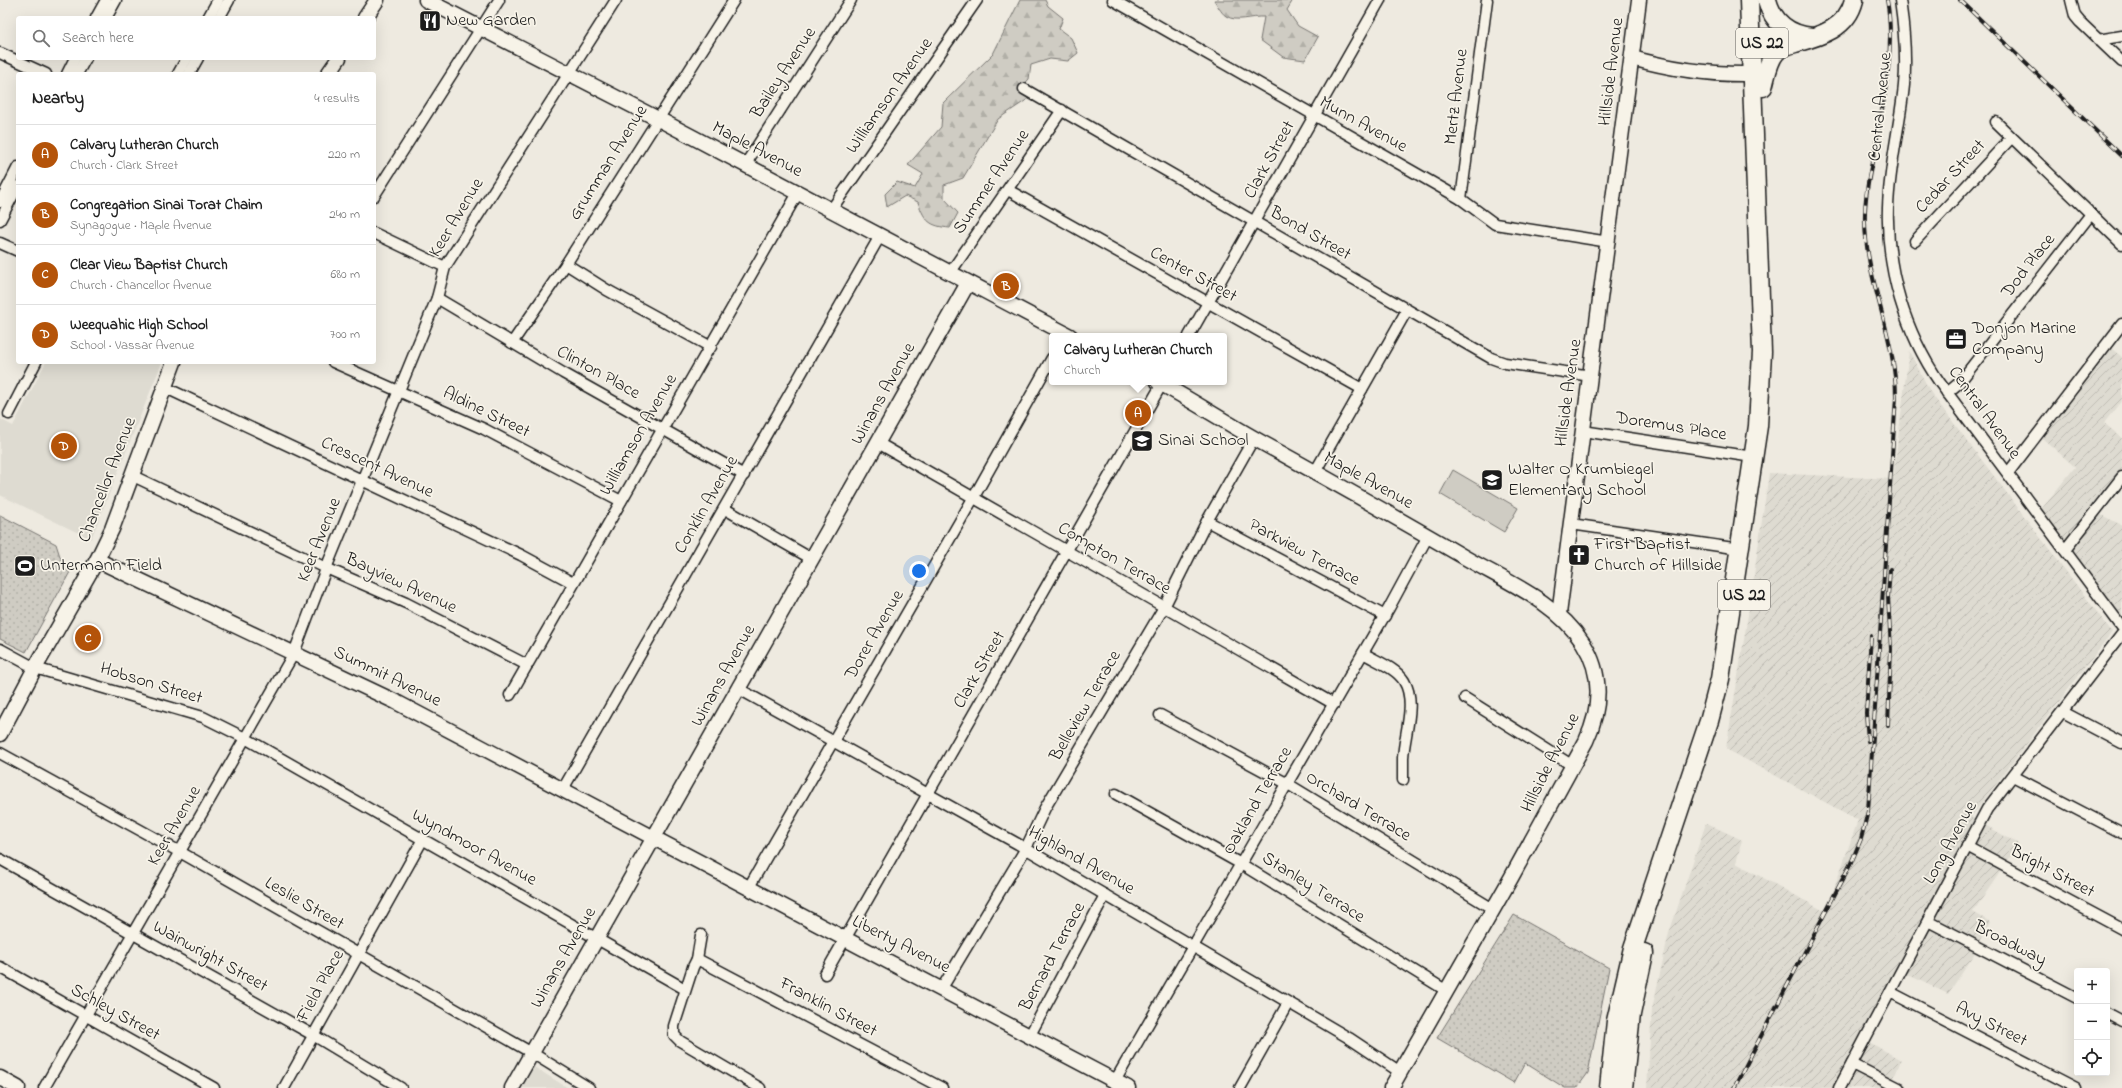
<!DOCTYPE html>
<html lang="en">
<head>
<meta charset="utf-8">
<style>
  body { margin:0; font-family:"Indie Flower",sans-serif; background:#f2f2f2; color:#222 }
  .controls { position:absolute; right:12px; bottom:12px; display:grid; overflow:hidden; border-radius:4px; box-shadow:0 4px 16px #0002 }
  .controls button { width:36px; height:36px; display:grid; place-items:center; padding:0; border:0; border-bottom:1px solid #e0e0e0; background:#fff; color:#222; font:20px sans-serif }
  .you { position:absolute; left:919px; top:571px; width:14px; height:14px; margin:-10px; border:3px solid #fff; border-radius:50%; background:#1a73e8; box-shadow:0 0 0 6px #1a73e833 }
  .badge { display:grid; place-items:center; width:26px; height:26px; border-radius:50%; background:#b45309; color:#fff; font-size:13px; font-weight:700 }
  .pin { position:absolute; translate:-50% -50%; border:2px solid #fff; box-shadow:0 1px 4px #0006 }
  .popup { position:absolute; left:1049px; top:333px; width:178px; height:52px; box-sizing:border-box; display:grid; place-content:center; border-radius:4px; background:#fff; filter:drop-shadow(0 1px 3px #0005); font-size:13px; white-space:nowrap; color:#767676 }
  .popup b { font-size:15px; color:#222 }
  .popup::after { content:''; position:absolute; left:50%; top:100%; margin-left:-8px; border:8px solid transparent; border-top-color:#fff }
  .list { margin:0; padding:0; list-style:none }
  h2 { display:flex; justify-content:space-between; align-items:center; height:52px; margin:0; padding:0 16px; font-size:17px }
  h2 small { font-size:13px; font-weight:400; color:#767676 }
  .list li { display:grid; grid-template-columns:26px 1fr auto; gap:12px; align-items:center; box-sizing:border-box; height:60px; padding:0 16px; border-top:1px solid #e0e0e0 }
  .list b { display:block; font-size:15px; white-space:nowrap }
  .list p { margin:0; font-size:13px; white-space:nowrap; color:#767676 }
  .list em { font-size:13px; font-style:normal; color:#767676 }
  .icon { flex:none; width:22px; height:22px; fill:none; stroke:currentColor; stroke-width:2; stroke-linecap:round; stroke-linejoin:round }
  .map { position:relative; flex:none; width:2122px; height:1088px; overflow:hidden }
  .search { position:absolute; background:#fff; box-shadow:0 4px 16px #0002; left:16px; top:16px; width:360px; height:44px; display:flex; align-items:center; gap:10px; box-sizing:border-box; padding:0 14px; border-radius:4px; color:#767676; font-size:15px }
  .panel { position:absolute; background:#fff; box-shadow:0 4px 16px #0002; left:16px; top:72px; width:360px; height:292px; border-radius:4px }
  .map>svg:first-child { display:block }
  .built { fill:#dedbd1 }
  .industrial { fill:url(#industrial-furrows) }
  .grass { fill:#cfccc3; stroke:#767470 }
  .forest { fill:url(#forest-firs); stroke:#767470 }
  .park { fill:url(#park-dots); stroke:#767470 }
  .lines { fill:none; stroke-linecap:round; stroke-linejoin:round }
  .street-casing { stroke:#1c1c1c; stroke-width:13 }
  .secondary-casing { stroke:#1c1c1c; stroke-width:17 }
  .highway-casing { stroke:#1c1c1c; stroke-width:21 }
  .street { stroke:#f7f3e8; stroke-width:10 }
  .secondary { stroke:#f7f3e8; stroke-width:14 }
  .highway { stroke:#f7f3e8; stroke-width:18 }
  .rail-casing { stroke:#1c1c1c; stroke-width:4 }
  .rail { stroke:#f7f3e8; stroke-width:2.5; stroke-dasharray:8; stroke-linecap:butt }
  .labels { text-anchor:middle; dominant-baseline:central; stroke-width:3.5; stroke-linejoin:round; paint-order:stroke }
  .shield { fill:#f7f3e8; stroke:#5e5c59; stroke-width:1 }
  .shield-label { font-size:17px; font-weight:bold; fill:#1c1c1c }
  .poi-label { font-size:18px; fill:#1c1c1c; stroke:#f7f3e8; text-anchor:start }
  .street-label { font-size:18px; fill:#1c1c1c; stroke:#f7f3e8 }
</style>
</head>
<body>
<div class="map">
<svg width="2122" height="1088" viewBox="0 0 2122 1088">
  <defs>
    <pattern id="industrial-furrows" width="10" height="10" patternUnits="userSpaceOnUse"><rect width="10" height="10" fill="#dedbd1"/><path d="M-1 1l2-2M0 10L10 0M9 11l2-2" fill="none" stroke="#bebbb3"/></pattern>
    <pattern id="forest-firs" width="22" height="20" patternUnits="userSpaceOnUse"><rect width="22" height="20" fill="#cfccc3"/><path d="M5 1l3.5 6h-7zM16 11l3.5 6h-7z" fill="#b1afa7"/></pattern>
    <pattern id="park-dots" width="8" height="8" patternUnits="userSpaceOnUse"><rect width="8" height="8" fill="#cfccc3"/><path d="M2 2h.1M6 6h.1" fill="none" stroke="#b1afa7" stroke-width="1.8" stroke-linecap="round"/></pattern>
  </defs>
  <rect width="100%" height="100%" fill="#eeeae0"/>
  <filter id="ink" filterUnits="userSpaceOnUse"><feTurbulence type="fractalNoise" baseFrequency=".025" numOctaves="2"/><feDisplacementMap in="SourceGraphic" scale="8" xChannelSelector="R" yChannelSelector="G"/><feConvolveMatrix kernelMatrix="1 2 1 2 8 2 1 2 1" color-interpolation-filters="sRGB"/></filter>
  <g filter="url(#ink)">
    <g class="built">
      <polygon points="46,362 162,362 91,539 0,495 0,419 13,426"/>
      <polygon points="534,1067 568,1088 522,1088"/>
    </g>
    <g class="industrial">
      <polygon points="2107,345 2122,357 2122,400 2104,423 2122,438 2122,484 2099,514 2122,525 2122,640 2039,512 2075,467 2041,437"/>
      <polygon points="1909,351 1931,393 2112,632 1971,817 2019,844 1973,912 1990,922 1972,958 1948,994 1898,970 1862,1038 1901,1060 1890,1088 1647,1088 1652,1009 1669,933 1706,823 1742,840 1736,863 1826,912 1858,820 1726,749 1749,609 1769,473 1893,479"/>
    </g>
    <polygon class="grass" points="1453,470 1518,508 1504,532 1440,494"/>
    <g class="forest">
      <path d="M 1020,0 L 1045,0 L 1048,6 L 1063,18 L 1059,29 L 1071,38 L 1078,53 L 1068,61 L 1050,59 L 1031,65 L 1029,79 L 1020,89 L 1028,99 L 998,119 L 963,178 L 944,185 L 944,198 L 958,213 L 950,228 C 930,226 925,222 918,202 L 905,196 L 887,207 L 885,194 L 897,182 L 915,188 L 923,174 L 908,165 L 941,127 L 943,103 L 993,54 Z"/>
      <path d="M 1214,0 L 1293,0 L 1287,10 L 1298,26 L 1318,37 L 1305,60 L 1283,57 L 1260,40 L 1264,17 C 1252,16 1237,23 1226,16 C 1221,13 1217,4 1214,0 Z"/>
    </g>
    <g class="park">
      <polygon points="0,515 56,544 64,569 70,572 26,652 0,639"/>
      <polygon points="1514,915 1609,968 1588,1073 1577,1088 1565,1088 1525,1063 1514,1083 1437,1038"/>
    </g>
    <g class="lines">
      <g class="street-casing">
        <g id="street">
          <polyline points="1113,0 1461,199 1495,224 1609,242"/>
          <path d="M 1900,0 C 1904,28 1907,56 1904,85 C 1900,126 1889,166 1888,208 C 1886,270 1905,332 1940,383 L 2122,627"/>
          <polyline points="2071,0 2075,16 2080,22 2122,62"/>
          <polyline points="96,18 106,0"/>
          <polyline points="106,18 116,0"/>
          <polyline points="208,18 218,0"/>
          <polyline points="219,18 229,0"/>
          <polyline points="2098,40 2122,36"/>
          <polyline points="0,53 46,74"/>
          <polyline points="67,74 75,58"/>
          <polyline points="77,74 86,58"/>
          <polyline points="178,74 187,58"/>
          <polyline points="189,74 198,58"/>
          <polyline points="1024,89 1491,358 1505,363 1591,376"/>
          <polyline points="1996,122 2122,244"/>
          <polyline points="745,165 851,0"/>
          <polyline points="1008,190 1362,389"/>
          <polyline points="374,196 499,0"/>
          <polyline points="1461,199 1487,0"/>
          <polyline points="0,202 18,167"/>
          <polyline points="831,210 977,0"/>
          <polyline points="0,220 18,186"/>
          <polyline points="374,233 445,267"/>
          <polyline points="1915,241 2011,138"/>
          <polyline points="0,243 18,251"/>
          <polyline points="566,264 607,290 711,347"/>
          <polyline points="950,273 1062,110"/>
          <polyline points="437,298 563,373 744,475"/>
          <polyline points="1189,336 1380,0"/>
          <polyline points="512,343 566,264 734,0"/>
          <polyline points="333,362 484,429 621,501"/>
          <polyline points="164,387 521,555 573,583"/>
          <polyline points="1947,393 1959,383 2091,214"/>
          <polyline points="9,414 36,362"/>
          <polyline points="1583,431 1753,457"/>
          <polyline points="878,443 1334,704"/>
          <polyline points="1315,472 1407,310"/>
          <polyline points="2008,473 2122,324"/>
          <polyline points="131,475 326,568 406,603 527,665"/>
          <polyline points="725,509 812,559"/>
          <polyline points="1207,521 1385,616"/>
          <polyline points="1571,524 1740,549"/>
          <polyline points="2065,550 2122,477"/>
          <polyline points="0,649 35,668 203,717 245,738 685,989"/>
          <path d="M 1363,653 C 1376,661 1396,668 1404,681 C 1417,702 1404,735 1403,758 C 1403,765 1403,772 1403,780"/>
          <polyline points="739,689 1018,844 1349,1038 1400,1072"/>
          <polyline points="510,695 798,193"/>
          <polyline points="1465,698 1573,766"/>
          <polyline points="2063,712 2122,743"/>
          <polyline points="1160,715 1288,784 1493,909"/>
          <polyline points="0,753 180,852 532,1053 589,1088"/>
          <polyline points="2013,776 2122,833"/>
          <polyline points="563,789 880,236"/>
          <polyline points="1116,794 1241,864 1447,991"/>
          <polyline points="1967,846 2122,929"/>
          <polyline points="0,859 313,1035 401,1088"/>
          <polyline points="749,887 975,495 1052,358"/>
          <polyline points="1928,921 2077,998"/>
          <polyline points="701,935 697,959 693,967 674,1026 674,1035 680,1041 760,1088"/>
          <polyline points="697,959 942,1088"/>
          <polyline points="0,967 214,1088"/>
          <polyline points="825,974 1163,382"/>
          <polyline points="942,988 1026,848 1045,808 1164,607 1207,521 1254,438"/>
          <polyline points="1890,992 2076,1088"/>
          <polyline points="2107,1013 2122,1021"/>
          <polyline points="1030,1035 1105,895"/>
          <polyline points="1852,1064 1899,1088"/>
          <polyline points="1115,1081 1389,608 1428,536"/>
          <polyline points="44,1088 294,653 329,561 437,298 445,267 616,0"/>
          <polyline points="284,1088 423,839"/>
          <polyline points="1240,1088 1288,1003"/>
          <polyline points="1839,1088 1987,809 2122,634"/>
        </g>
      </g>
      <g class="secondary-casing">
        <g id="secondary">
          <polyline points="426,0 666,123 1070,336"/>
          <polyline points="365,18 377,0"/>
          <path d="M 1632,58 C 1671,69 1712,75 1752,74"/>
          <polyline points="328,74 339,58"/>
          <path d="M 1158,382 C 1195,402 1231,426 1268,446 C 1333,482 1399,519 1464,557 C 1505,581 1556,601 1583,643 C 1603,674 1601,709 1586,741 L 1511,878 L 1391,1088"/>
          <polyline points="97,560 396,702 1128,1088"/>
          <polyline points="1559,614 1639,0"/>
          <polyline points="0,734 35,668 97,560 112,529 174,362"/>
          <polyline points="0,1078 18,1088"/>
          <polyline points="512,1088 968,283"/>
        </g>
      </g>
      <g class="highway-casing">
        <g id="highway">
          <path d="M 1767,0 C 1773,23 1789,35 1812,37"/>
          <path d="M 1763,87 C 1766,76 1768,61 1776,52 C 1781,47 1788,45 1795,43 C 1820,36 1847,29 1854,0"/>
          <polyline points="1609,1088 1616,1021 1633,948 1709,721 1720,679 1758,426 1762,352 1749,0"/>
          <polyline points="1623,1088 1631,1014 1644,953"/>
        </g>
      </g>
      <use href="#street" class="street"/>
      <use href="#secondary" class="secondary"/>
      <use href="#highway" class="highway"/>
      <g class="rail-casing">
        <g id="rail">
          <polyline points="1960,0 2122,156"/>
          <polyline points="1888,725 1891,649 1888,597 1890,569"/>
          <polyline points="1868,741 1866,713 1871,636"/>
          <path d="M 1734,1088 L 1851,863 L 1861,839 L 1868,811 L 1896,397 C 1896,337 1866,281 1865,222 C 1864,199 1869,175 1874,153 C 1883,104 1896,49 1887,0"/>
        </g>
      </g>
      <use href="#rail" class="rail"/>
    </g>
  </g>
  <defs>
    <g id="restaurant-square" transform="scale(1.15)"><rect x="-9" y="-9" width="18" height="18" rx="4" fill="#1c1c1c" stroke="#f7f3e8"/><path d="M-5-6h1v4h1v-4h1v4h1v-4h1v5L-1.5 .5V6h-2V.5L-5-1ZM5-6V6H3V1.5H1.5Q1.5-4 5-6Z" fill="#fff"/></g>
    <g id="office-square" transform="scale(1.15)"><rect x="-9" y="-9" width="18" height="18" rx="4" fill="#1c1c1c" stroke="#f7f3e8"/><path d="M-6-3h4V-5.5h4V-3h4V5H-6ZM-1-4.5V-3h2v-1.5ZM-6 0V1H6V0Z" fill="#fff"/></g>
    <g id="school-square" transform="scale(1.15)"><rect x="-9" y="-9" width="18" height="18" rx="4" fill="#1c1c1c" stroke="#f7f3e8"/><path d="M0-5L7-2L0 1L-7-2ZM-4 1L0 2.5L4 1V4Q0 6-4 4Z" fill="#fff"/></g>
    <g id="church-square" transform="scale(1.15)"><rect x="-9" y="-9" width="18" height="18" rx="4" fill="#1c1c1c" stroke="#f7f3e8"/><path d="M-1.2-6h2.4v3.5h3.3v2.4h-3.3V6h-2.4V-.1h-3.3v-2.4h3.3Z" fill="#fff"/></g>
    <g id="stadium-square" transform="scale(1.15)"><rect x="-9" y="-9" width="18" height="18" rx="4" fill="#1c1c1c" stroke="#f7f3e8"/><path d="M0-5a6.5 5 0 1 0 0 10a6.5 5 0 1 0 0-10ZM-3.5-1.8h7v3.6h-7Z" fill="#fff"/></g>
  </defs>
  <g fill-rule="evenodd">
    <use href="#restaurant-square" x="430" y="21"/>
    <use href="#office-square" x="1956" y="339"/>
    <use href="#school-square" x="1142" y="441"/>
    <use href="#school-square" x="1492" y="480"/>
    <use href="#church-square" x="1579" y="555"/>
    <use href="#stadium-square" x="25" y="566"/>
  </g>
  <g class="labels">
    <g class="shield">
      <rect x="1736" y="28" width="52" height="30" rx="3"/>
      <rect x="1718" y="580" width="52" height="30" rx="3"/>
    </g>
    <g class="shield-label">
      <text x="1762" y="43">US 22</text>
      <text x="1744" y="595">US 22</text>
    </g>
    <g class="poi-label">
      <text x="446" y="21">New Garden</text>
      <text x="1972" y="329">Donjon Marine<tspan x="1972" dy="21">Company</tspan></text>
      <text x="1158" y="441">Sinai School</text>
      <text x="1508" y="470">Walter O Krumbiegel<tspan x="1508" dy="21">Elementary School</tspan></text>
      <text x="1594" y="545">First Baptist<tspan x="1594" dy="21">Church of Hillside</tspan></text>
      <text x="40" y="566">Untermann Field</text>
    </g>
    <g class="street-label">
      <text transform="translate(1612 72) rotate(-83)">Hillside Avenue</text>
      <text transform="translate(784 73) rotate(-57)">Bailey Avenue</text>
      <text transform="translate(890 96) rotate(-55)">Williamson Avenue</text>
      <text transform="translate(1457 97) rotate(-83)">Mertz Avenue</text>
      <text transform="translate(1881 107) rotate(-84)">Central Avenue</text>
      <text transform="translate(1363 125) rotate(29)">Munn Avenue</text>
      <text transform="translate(757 150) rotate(28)">Maple Avenue</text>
      <text transform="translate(1270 160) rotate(-61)">Clark Street</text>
      <text transform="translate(609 163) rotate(-58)">Grumman Avenue</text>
      <text transform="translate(1951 177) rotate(-47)">Cedar Street</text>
      <text transform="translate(992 182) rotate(-56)">Summer Avenue</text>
      <text transform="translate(457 218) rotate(-59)">Keer Avenue</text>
      <text transform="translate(1310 234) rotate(30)">Bond Street</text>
      <text transform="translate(2029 266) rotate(-52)">Dod Place</text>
      <text transform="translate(1193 275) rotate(29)">Center Street</text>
      <text transform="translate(598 373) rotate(29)">Clinton Place</text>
      <text transform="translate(1569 393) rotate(-82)">Hillside Avenue</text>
      <text transform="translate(884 394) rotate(-61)">Winans Avenue</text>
      <text transform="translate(486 413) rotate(26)">Aldine Street</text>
      <text transform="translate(1984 413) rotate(54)">Central Avenue</text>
      <text transform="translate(1671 427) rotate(9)">Doremus Place</text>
      <text transform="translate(639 435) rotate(-60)">Williamson Avenue</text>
      <text transform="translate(377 468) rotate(25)">Crescent Avenue</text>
      <text transform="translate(108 480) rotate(-69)">Chancellor Avenue</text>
      <text transform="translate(1368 481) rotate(29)">Maple Avenue</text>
      <text transform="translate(707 505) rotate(-60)">Conklin Avenue</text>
      <text transform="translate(320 540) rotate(-68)">Keer Avenue</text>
      <text transform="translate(1304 553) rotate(28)">Parkview Terrace</text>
      <text transform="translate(1114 559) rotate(30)">Compton Terrace</text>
      <text transform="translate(401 584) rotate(25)">Bayview Avenue</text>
      <text transform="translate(875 635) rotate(-60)">Dorer Avenue</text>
      <text transform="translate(980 670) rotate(-60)">Clark Street</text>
      <text transform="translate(724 676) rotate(-61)">Winans Avenue</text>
      <text transform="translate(387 677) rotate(26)">Summit Avenue</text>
      <text transform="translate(151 684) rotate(17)">Hobson Street</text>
      <text transform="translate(1086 706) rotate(-60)">Belleview Terrace</text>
      <text transform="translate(1551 763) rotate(-63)">Hillside Avenue</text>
      <text transform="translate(1258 801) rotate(-60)">Oakland Terrace</text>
      <text transform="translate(1358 807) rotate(31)">Orchard Terrace</text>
      <text transform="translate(175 826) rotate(-60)">Keer Avenue</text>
      <text transform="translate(1951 843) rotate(-61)">Long Avenue</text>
      <text transform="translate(474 848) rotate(29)">Wyndmoor Avenue</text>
      <text transform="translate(1081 861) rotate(30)">Highland Avenue</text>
      <text transform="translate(2052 872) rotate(28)">Bright Street</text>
      <text transform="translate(1313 888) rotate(32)">Stanley Terrace</text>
      <text transform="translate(304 904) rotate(30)">Leslie Street</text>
      <text transform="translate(2010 944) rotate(27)">Broadway</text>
      <text transform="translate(901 945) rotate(27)">Liberty Avenue</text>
      <text transform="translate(210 957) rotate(29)">Wainwright Street</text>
      <text transform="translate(1053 957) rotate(-62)">Bernard Terrace</text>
      <text transform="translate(564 958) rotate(-60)">Winans Avenue</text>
      <text transform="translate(321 986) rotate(-61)">Field Place</text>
      <text transform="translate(828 1008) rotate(28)">Franklin Street</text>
      <text transform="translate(115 1013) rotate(29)">Schley Street</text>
      <text transform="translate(1991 1025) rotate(27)">Avy Street</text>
    </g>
  </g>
</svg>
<div class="controls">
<button>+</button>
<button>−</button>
<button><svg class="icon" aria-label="locate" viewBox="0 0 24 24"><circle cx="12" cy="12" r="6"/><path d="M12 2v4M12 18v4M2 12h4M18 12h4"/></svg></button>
</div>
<div class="you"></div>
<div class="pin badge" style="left:1138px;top:413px">A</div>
<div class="popup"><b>Calvary Lutheran Church</b>Church</div>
<div class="pin badge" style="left:1006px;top:286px">B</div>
<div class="pin badge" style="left:88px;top:638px">C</div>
<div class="pin badge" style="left:64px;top:446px">D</div>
<div class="search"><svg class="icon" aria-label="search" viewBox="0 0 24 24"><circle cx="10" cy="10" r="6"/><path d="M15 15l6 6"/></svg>Search here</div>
<section class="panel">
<h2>Nearby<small>4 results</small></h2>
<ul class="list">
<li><span class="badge">A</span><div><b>Calvary Lutheran Church</b><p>Church · Clark Street</p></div><em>220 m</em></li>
<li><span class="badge">B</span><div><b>Congregation Sinai Torat Chaim</b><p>Synagogue · Maple Avenue</p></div><em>240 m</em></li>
<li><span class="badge">C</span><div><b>Clear View Baptist Church</b><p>Church · Chancellor Avenue</p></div><em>680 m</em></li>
<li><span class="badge">D</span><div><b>Weequahic High School</b><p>School · Vassar Avenue</p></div><em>700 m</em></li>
</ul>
</section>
</div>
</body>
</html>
